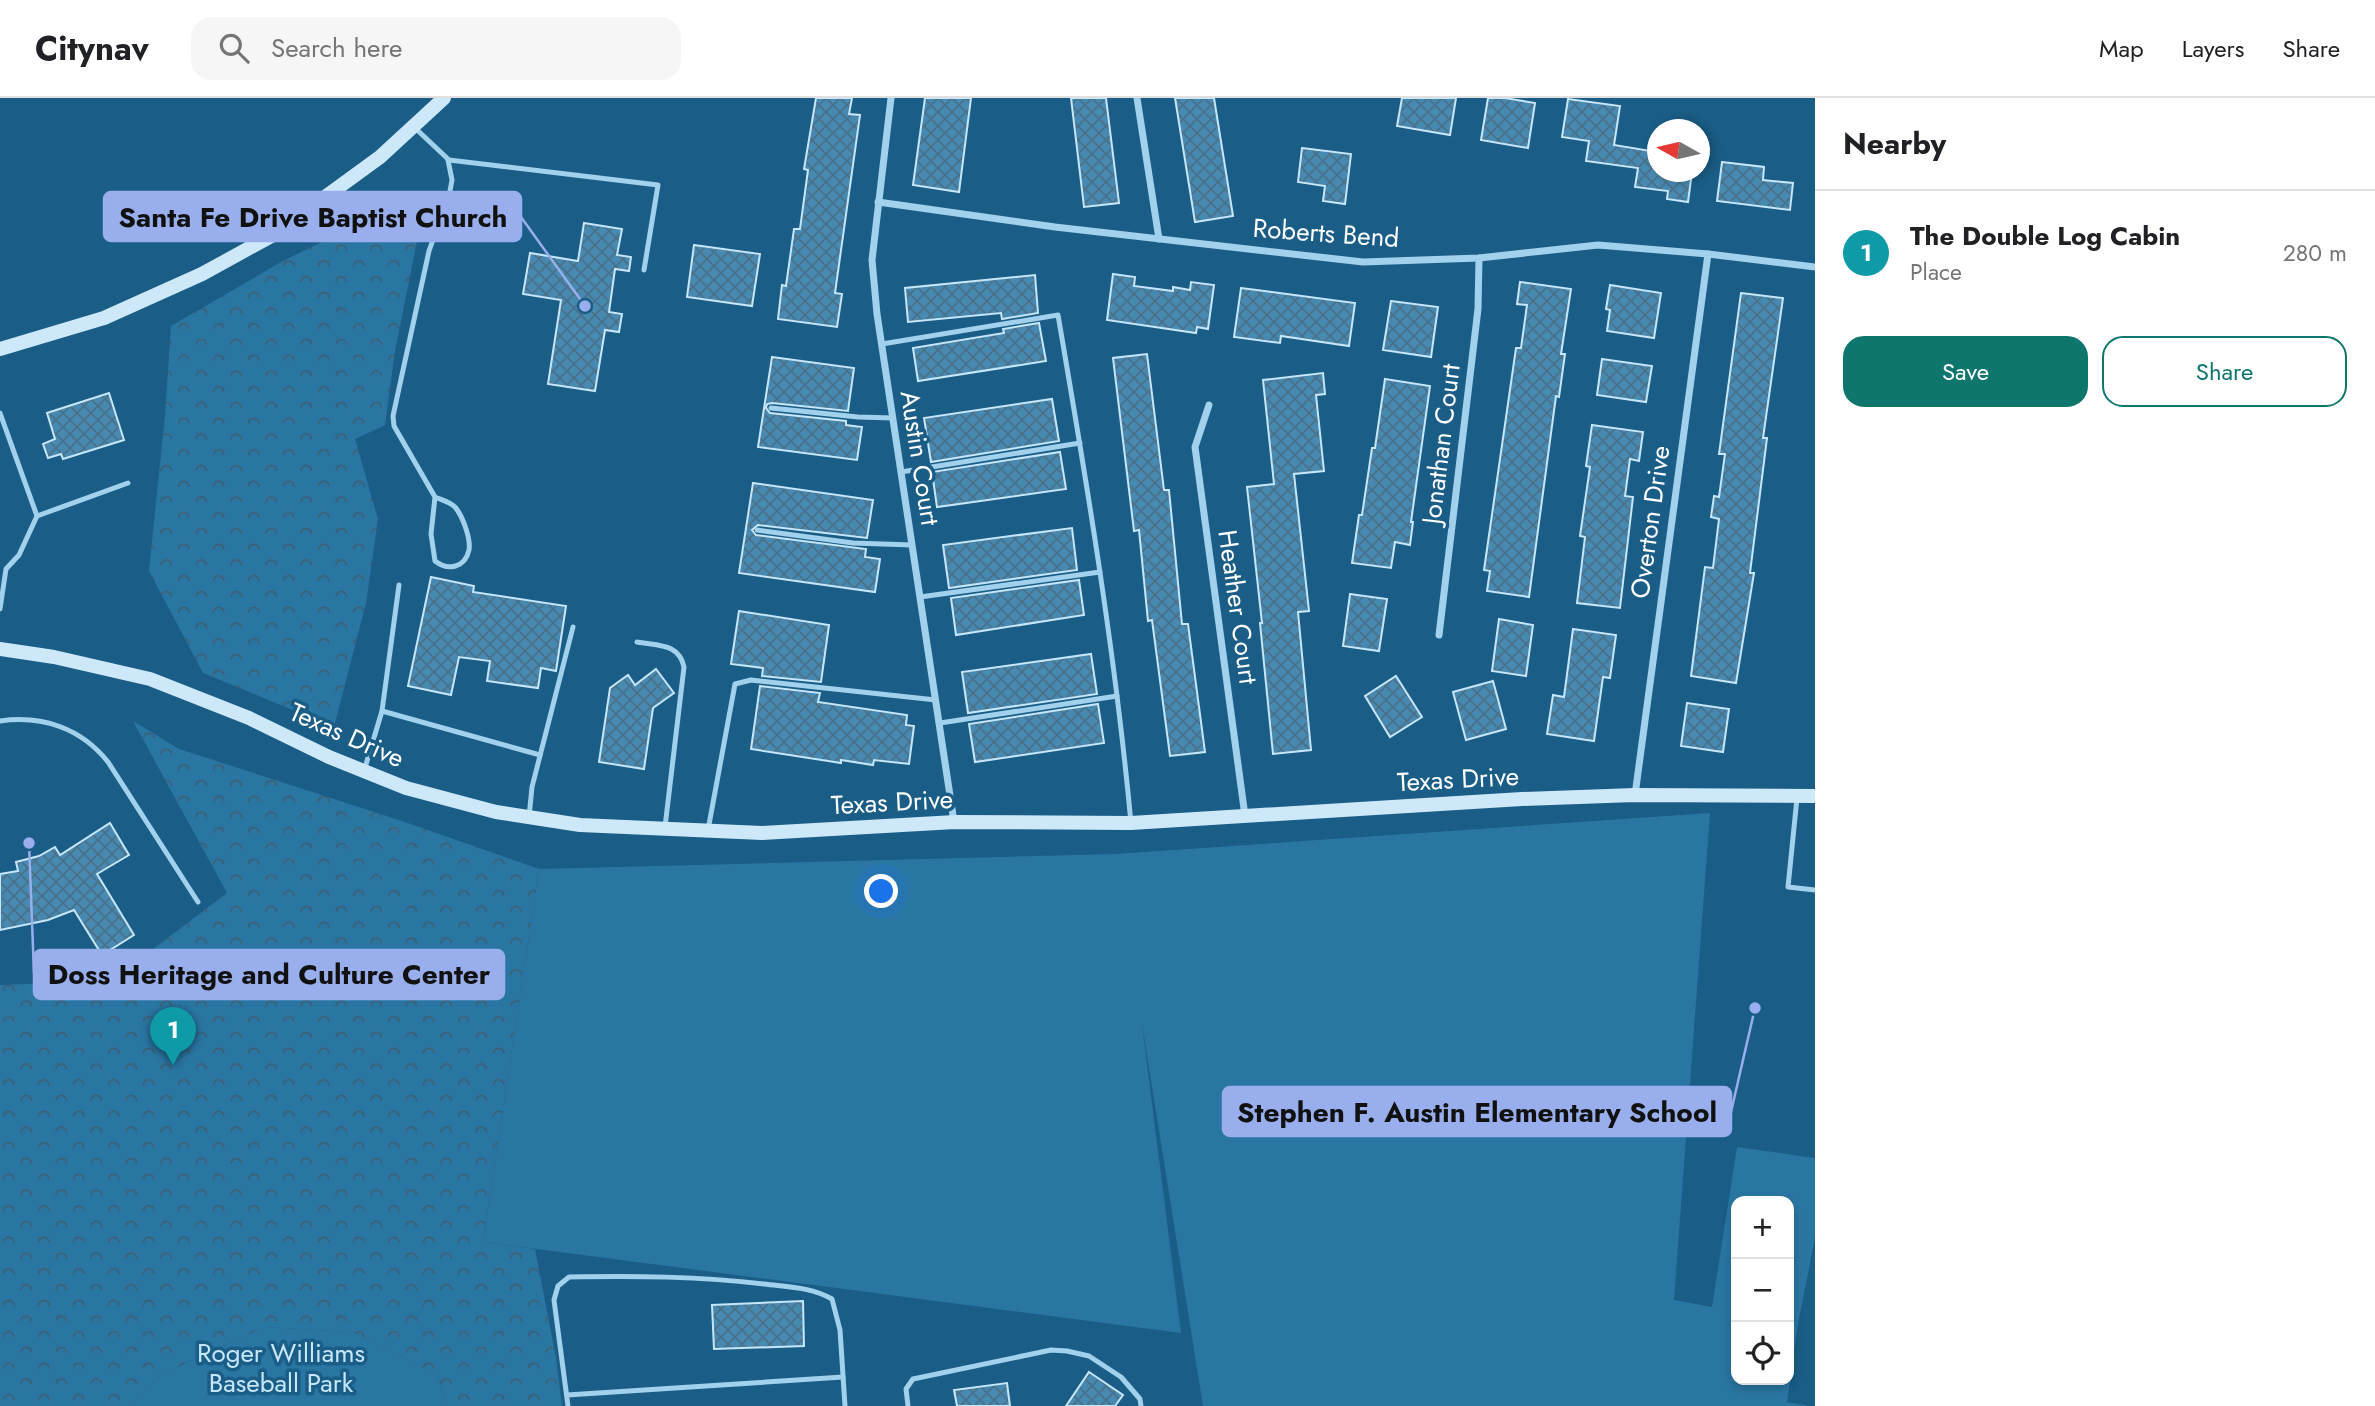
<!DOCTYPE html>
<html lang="en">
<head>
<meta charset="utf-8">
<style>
  body { margin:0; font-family:Jost,sans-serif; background:#f6f6f6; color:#202124 }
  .controls { position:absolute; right:21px; bottom:21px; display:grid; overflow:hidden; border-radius:14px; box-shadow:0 4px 10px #0003 }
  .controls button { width:63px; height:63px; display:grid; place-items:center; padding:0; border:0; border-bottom:2px solid #e0e0e0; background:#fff; color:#202124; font:35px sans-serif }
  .compass { position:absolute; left:1647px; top:21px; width:63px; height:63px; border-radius:50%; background:#fff; box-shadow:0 4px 10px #0003; rotate:278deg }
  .you { position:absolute; left:882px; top:794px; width:24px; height:24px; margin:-18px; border:5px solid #fff; border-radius:50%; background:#1a73e8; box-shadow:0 0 0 10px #1a73e833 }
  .badge { display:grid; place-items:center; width:46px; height:46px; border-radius:50%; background:#0f766e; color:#fff; font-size:23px; font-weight:700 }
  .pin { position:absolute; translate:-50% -58px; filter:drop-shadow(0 2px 4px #0008) }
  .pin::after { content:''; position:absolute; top:37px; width:24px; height:21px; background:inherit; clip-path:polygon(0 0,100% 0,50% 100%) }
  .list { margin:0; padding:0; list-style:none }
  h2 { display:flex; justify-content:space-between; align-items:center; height:91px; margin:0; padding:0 28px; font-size:30px }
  h2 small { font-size:23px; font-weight:400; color:#757577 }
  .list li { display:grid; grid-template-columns:46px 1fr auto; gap:21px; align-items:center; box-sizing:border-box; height:126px; padding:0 28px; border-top:2px solid #e0e0e0 }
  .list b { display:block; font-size:26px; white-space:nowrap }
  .list p { margin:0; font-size:23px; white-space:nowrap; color:#757577 }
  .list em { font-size:23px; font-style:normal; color:#757577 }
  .actions { display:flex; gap:14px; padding:21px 28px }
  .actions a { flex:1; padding:16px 0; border:2px solid #0f766e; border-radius:21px; text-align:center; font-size:24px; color:#0f766e }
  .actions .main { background:#0f766e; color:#fff }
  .icon { flex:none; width:38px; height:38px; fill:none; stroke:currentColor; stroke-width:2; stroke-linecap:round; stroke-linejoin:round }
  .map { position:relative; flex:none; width:1815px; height:1308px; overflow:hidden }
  header { display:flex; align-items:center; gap:42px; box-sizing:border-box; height:98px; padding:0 35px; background:#fff; border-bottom:2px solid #e0e0e0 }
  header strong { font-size:33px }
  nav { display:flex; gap:38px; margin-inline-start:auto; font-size:24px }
  .search { width:490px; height:63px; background:#f6f6f6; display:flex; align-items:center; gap:18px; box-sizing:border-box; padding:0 24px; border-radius:21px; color:#757577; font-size:26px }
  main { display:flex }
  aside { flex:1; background:#fff }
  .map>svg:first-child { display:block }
  .green { fill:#2a76a3; fill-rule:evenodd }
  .forest { fill:url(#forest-crowns) }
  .building { fill:url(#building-cross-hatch); stroke:#c6e6f9; stroke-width:2 }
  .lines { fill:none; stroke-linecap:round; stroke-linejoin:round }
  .lane { stroke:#a1d1ec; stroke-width:5 }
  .street { stroke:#a1d1ec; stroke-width:7 }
  .secondary { stroke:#cde8f9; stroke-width:14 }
  .labels { text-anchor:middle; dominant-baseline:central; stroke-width:7; stroke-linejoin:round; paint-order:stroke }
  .street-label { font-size:26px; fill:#fff; stroke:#1a5d86 }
  .park-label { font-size:26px; fill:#c6e6f9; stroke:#1a5d86 }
  .leader { fill:none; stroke:#99afed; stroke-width:2.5 }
  .callout-dot { fill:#99afed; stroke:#1a5d86; stroke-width:2.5 }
  .callout { fill:#99afed; stroke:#99afed; stroke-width:2.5 }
  .callout-label { font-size:28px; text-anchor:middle; font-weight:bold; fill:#111 }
</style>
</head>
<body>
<header>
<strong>Citynav</strong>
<div class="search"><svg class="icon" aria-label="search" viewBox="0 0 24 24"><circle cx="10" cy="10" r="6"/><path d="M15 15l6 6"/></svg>Search here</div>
<nav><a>Map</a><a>Layers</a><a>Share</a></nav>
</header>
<main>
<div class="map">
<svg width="1815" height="1308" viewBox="0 0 1815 1308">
  <defs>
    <pattern id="forest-crowns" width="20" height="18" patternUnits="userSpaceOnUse" patternTransform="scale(1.75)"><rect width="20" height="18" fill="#2a76a3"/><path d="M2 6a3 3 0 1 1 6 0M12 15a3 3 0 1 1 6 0" fill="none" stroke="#3d5f73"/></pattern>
    <pattern id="building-cross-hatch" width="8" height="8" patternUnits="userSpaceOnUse" patternTransform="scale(1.75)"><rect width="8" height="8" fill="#4789b1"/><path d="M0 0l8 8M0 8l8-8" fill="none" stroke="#497189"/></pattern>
  </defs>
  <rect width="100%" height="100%" fill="#1a5d86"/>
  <g class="green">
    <path d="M 1710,715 L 1674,1202 L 1712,1209 L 1737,1049 L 1815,1060 L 1815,1139 L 1798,1226 L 1787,1304 L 1809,1308 L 1203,1308 L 1142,926 L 1181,1235 L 483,1144 L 539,771 L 1115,756 ZM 1736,1103 L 1789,1103 L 1789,1282 L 1736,1282 Z"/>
    <polygon points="265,1229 352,1234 436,1276 447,1308 132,1308 162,1276"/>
  </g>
  <g class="forest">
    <polygon points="427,93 395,253 385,327 355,341 378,421 366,505 334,629 203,575 149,473 165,317 171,228 283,163"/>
    <polygon points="133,623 179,651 402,723 539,771 483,1144 535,1151 556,1260 562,1308 447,1308 436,1276 352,1234 265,1229 162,1276 132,1308 0,1308 0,887 111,883 227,795"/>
  </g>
  <g class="building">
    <polygon points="816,0 852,0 849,16 860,17 835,195 842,196 837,229 778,221 782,187 786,188 794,131 800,131 808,72 804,71"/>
    <polygon points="925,0 971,0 959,94 913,87"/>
    <polygon points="1071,0 1106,0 1119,105 1084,109"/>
    <polygon points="1175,0 1214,0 1233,118 1195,124"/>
    <polygon points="1402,0 1456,0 1450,37 1397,28"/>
    <polygon points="1488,0 1505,0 1535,5 1528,50 1481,42"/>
    <polygon points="1568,1 1620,8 1614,47 1657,54 1657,74 1692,74 1688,104 1667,101 1668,93 1635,89 1638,70 1586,63 1589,43 1562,39"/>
    <polygon points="1302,50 1351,56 1345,106 1323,103 1325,88 1298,84"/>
    <polygon points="1722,64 1764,69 1763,82 1793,85 1790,112 1717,103"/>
    <polygon points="584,125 622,131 617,157 631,159 629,173 615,171 609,214 622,216 619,234 605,232 595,293 548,286 561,202 523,196 530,155 578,163"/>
    <polygon points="694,147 760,156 752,208 687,199"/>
    <polygon points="1113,176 1135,179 1134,188 1173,193 1173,189 1190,192 1191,184 1214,187 1208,231 1197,229 1196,235 1107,222"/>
    <polygon points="1035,177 1038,215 1002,221 1001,215 908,224 905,190"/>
    <polygon points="1520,184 1571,191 1561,256 1565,256 1559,299 1556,298 1529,499 1487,493 1490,473 1484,472 1516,250 1521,250 1527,207 1517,206"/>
    <polygon points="1610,187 1661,195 1654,240 1607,233 1610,212 1606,211"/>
    <polygon points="1241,190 1355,205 1349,248 1281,238 1280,245 1234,239"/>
    <polygon points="1741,195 1783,200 1763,340 1767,340 1750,475 1754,475 1736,585 1691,578 1705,469 1713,470 1719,421 1711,419 1714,398 1719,399 1725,356 1719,356"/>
    <polygon points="1391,203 1438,209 1431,259 1383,252"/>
    <polygon points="1039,225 1046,263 918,283 913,250 1004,235 1003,231"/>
    <polygon points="1147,256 1164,392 1169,392 1182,526 1188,526 1205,654 1170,658 1152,522 1148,523 1139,432 1134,433 1113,260"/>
    <polygon points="772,259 854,270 848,313 772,305 767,306 766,310 770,315 846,323 846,327 862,329 857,362 758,349"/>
    <polygon points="1602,261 1652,268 1646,304 1597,297"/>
    <polygon points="1323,275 1325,296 1316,297 1324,373 1294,376 1309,513 1298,514 1311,652 1273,656 1260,525 1262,525 1247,389 1274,386 1263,282"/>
    <polygon points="1385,281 1430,288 1411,424 1413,424 1410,447 1395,444 1391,470 1352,465 1359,417 1362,417 1372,350 1375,350"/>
    <polygon points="109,295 124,342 63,361 61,356 48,360 43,346 55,341 47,315"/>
    <polygon points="1052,301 1059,343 931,364 924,320"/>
    <polygon points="1592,327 1643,334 1639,363 1630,361 1625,398 1633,399 1620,510 1577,505 1585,439 1580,438 1590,369 1586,368"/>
    <polygon points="1060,354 1066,391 937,409 932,374"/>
    <polygon points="753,385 873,402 867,440 758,427 752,432 756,437 866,451 865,459 880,461 875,494 739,475"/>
    <polygon points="1072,430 1077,472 949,490 943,447"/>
    <polygon points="431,479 474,488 473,494 566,508 556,573 541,570 538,590 487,583 490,563 459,559 451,597 408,588"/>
    <polygon points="1079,482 1084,517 956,537 951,500"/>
    <polygon points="1350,496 1387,501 1379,553 1343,548"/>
    <polygon points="739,513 829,527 821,584 762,578 763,570 731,566"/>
    <polygon points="1499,521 1533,527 1526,578 1492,573"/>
    <polygon points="1573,531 1616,537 1610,580 1603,579 1594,643 1547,636 1553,597 1564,599"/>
    <polygon points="1091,556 1097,596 968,615 962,574"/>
    <polygon points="656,571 674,595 653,610 644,671 599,664 610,590 628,577 635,587"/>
    <polygon points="1396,578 1422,619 1390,639 1365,598"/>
    <polygon points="1493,583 1506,631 1466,642 1453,594"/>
    <polygon points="760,588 820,595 818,604 907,617 906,627 914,628 909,666 874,662 873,667 841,662 841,665 751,651"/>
    <polygon points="1687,605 1729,611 1723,654 1681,648"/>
    <polygon points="1098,606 1104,645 975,664 969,626"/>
    <polygon points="110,725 129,757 97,776 134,837 102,857 74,812 48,822 0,832 0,776 18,773 16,764 39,758 55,749 60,757"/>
    <polygon points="803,1203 804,1248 714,1251 712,1207"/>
    <polygon points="1089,1274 1123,1297 1115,1308 1066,1308"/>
    <polygon points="1007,1285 1010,1308 957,1308 954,1292"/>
  </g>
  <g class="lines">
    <g class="lane">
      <polyline points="414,29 449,62 658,87 644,172"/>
      <path d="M 882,246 L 1058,217 C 1087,386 1115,554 1131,725"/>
      <polyline points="771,310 858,319 893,320"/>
      <polyline points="0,315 37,418 19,457 6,471 0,511"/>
      <polyline points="901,374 1080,345"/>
      <path d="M 435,399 C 442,402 450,404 455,409 C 462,417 471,440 469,452 C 465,470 448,473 435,463 L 431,436 L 435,399 L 394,328 L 393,318 L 429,153 L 450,93 L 452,82 L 448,62"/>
      <polyline points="37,418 128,385"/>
      <polyline points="757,432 853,445 912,447"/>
      <polyline points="920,499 1100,474"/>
      <path d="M 637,544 C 658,548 679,545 684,569 L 665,729"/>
      <polyline points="382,613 540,657"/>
      <path d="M 0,623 C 42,617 81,630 108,664 L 198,804"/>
      <polyline points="940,625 1117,598"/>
      <polyline points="364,673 382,613 399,487"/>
      <polyline points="1797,700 1788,789 1815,792"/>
      <polyline points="529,719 532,689 573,529"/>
      <polyline points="708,732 735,586 751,582 936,602"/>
      <polyline points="567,1297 843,1279"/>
      <path d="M 568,1308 L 554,1202 L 558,1188 L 569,1179 C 634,1178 699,1178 764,1186 C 788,1189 811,1189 832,1201 L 840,1232 L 845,1308"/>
      <polyline points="908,1308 906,1291 913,1281 1051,1252 1067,1253 1089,1258 1121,1279 1140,1301 1141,1308"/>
    </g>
    <g class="street">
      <polyline points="891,0 872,162 877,216 954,724"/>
      <polyline points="1137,0 1159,141"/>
      <polyline points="878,104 1055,129 1363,164 1479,160 1598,147 1708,156 1815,169"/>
      <polyline points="1209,307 1195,349 1245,718"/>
      <polyline points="1439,537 1478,211 1479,160"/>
      <polyline points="1635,697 1708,156"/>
    </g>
    <g class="secondary">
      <polyline points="0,251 104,220 202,176 273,137 380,59 444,0"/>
      <polyline points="0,551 54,559 150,581 249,620 329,659 406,690 496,714 580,727 762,735 955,724 1131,725 1522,701 1635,697 1815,698"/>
    </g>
  </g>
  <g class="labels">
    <g class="street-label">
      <text transform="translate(1326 135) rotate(4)">Roberts Bend</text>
      <text transform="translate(1441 346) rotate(-83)">Jonathan Court</text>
      <text transform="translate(920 360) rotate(81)">Austin Court</text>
      <text transform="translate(1650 424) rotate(-82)">Overton Drive</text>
      <text transform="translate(1238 509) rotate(82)">Heather Court</text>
      <text transform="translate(347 637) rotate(24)">Texas Drive</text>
      <text transform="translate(1458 681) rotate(-3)">Texas Drive</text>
      <text transform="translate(892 704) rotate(-3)">Texas Drive</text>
    </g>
    <g class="park-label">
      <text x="281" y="1255">Roger Williams<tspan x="281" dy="30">Baseball Park</tspan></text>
    </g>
  </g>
  <path class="leader" d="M585 208L521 119M29 745L34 876M1755 910L1731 1014"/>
  <g class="callout-dot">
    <circle cx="585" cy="208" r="7"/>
    <circle cx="29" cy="745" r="7"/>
    <circle cx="1755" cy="910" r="7"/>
  </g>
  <g class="callout">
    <rect x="104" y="94" width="417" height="49" rx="7"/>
    <rect x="34" y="852" width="470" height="49" rx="7"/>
    <rect x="1223" y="989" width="508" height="49" rx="7"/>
  </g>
  <g class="callout-label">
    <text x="313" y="129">Santa Fe Drive Baptist Church</text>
    <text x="269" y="886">Doss Heritage and Culture Center</text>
    <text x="1477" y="1024">Stephen F. Austin Elementary School</text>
  </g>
</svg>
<div class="controls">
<button>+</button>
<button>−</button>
<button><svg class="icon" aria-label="locate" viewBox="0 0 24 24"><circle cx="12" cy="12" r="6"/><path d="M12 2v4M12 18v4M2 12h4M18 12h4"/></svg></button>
</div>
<svg class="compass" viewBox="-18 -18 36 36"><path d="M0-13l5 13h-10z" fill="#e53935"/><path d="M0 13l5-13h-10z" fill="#757577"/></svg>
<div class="you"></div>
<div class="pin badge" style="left:173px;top:967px;background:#0f9aa8">1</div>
</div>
<aside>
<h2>Nearby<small></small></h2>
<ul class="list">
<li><span class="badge" style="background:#0f9aa8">1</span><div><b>The Double Log Cabin</b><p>Place</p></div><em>280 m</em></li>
</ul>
<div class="actions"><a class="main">Save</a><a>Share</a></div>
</aside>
</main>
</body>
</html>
